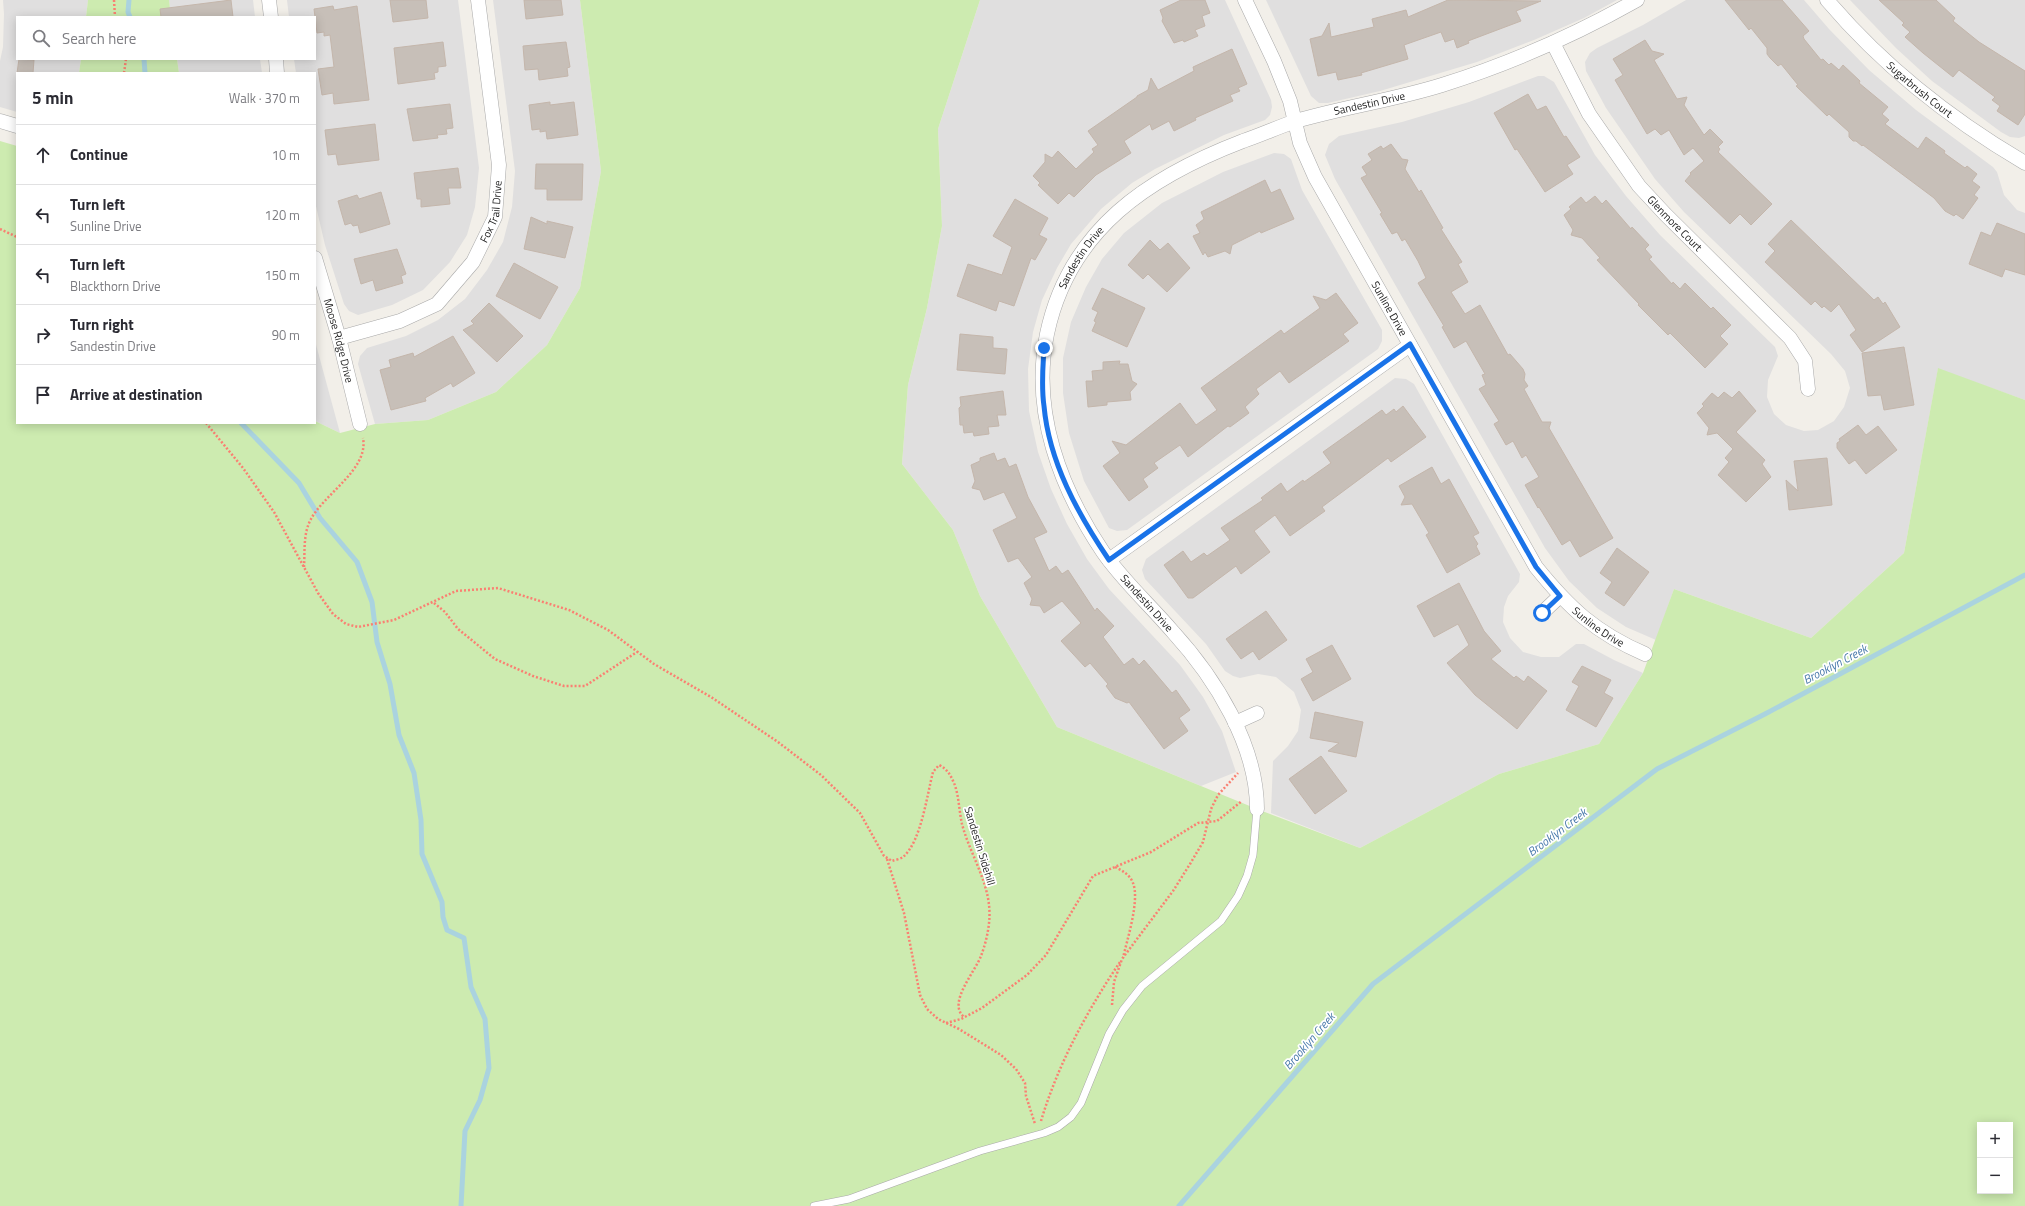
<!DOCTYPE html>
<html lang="en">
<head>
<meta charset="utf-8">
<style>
  body { margin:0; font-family:"Titillium Web",sans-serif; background:#f2f2f3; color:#2b2b33 }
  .controls { position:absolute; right:12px; bottom:12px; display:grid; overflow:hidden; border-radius:0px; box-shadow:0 2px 10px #0003 }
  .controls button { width:36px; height:36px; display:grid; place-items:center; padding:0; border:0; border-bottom:1px solid #e1e1e2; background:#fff; color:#2b2b33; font:20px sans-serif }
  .stop { position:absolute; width:12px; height:12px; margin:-9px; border:3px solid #1a73e8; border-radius:50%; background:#fff }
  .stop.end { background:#1a73e8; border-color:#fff; box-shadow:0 1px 4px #0008 }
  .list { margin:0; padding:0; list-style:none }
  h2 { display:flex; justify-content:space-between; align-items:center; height:52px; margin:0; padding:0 16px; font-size:17px }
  h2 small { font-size:13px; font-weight:400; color:#7c7c81 }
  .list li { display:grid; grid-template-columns:26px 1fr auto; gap:12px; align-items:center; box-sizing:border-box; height:60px; padding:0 16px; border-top:1px solid #e1e1e2 }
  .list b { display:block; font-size:15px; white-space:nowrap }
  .list p { margin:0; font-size:13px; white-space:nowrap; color:#7c7c81 }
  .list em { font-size:13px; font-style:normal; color:#7c7c81 }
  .icon { flex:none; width:22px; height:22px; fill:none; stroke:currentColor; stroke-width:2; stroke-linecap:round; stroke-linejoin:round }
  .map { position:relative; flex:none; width:2025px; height:1206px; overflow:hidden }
  .search { position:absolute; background:#fff; box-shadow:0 2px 10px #0003; left:16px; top:16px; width:300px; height:44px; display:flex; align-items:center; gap:10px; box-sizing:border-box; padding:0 14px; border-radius:0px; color:#7c7c81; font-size:15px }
  .panel { position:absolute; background:#fff; box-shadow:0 2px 10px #0003; left:16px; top:72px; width:300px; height:352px; border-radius:0px }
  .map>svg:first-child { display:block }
  .residential { fill:#e0dfdf }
  .grass { fill:#cdebb0; fill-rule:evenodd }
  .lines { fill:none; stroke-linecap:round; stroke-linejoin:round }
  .stream { stroke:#aad3df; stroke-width:5 }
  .building { fill:#c7bfb8; stroke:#c4b6ab }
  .service-casing { stroke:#a9a9a9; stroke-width:8 }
  .minor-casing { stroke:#a9a9a9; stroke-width:15 }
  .path { stroke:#fa8072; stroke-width:2.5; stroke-dasharray:2 2; stroke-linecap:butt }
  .service { stroke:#fff; stroke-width:7 }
  .minor { stroke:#fff; stroke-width:14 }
  .route { stroke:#1a73e8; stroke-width:5 }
  .labels { text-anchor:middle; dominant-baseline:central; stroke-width:3.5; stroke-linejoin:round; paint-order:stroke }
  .street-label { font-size:11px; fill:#222; stroke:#fff }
  .water-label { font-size:12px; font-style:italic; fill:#4a7aab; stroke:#fff }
</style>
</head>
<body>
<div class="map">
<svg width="2025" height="1206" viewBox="0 0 2025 1206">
  <rect width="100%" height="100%" fill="#f2efe9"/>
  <g class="residential">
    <polygon points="3,0 88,0 86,17 17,17 17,59 81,59 79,73 17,73 17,112 0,107 0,61 3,47 4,14"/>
    <polygon points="169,0 253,0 255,17 171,17"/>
    <polygon points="287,0 458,0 479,168 475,207 467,235 450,262 423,290 392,305 358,315 349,311 344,304 325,245 315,202 315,73 296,73 294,59 315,59 315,17 289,17"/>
    <polygon points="493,0 580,0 601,171 580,288 547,345 496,392 428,420 375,424 358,364 360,356 367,348 406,336 438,320 465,299 487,270 503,242 512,207 515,171"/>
    <polygon points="980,0 1225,0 1271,100 1272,107 1270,115 1265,120 1224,135 1155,169 1132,183 1101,209 1071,244 1057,268 1042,300 1033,332 1028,369 1029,411 1038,452 1051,489 1067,524 1087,559 1109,589 1180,665 1203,697 1222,731 1236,772 1201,786 1057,727 980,596 953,530 902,464 908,385 927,308 942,226 938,129"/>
    <polygon points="1266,0 1617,0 1584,18 1534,40 1477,62 1380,91 1328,103 1319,103 1311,96"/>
    <polygon points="1686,0 1804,0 1829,29 1869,70 1916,110 1993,167 1997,172 2004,195 2017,210 2025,213 2025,400 1938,369 1904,553 1811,638 1674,589 1656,640 1626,627 1597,608 1569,581 1545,548 1335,179 1325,155 1329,144 1339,136 1402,122 1469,102 1538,76 1544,76 1554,82 1595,155 1626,196 1660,235 1775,347 1778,356 1768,380 1767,397 1774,414 1786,425 1804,431 1818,430 1834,421 1844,407 1850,388 1845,371 1831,354 1684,212 1655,179 1606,108 1586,71 1585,62 1590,53 1597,48 1643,25"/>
    <polygon points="1850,0 2025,0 2025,136 2019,138 2010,137 2001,132 1932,81 1896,48"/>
    <polygon points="177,59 260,59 262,73 179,73"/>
    <polygon points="1274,153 1284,154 1291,159 1302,190 1382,330 1382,341 1378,349 1127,530 1117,531 1109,528 1084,481 1069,433 1063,393 1063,358 1071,322 1086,287 1102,259 1124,233 1162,203 1223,172"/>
    <polygon points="315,341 340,433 315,421"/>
    <polygon points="1395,378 1406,379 1414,384 1520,574 1519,582 1508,596 1504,607 1503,622 1510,638 1523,652 1541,657 1559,657 1576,644 1584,644 1614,660 1643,673 1599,744 1499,774 1360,848 1271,813 1273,761 1288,746 1298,731 1301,710 1294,692 1276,677 1258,674 1240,678 1233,676 1225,671 1206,644 1145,579 1142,570 1146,559"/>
  </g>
  <g class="grass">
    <polygon points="88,0 169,0 171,17 86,17"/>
    <path d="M 580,0 L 980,0 L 938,129 L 942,226 L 927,308 L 908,385 L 902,464 L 953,530 L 980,596 L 1057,727 L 1257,809 L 1360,848 L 1499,774 L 1599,744 L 1643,673 L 1674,589 L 1811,638 L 1904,553 L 1938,368 L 2025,400 L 2025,1206 L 0,1206 L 0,141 L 17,146 L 17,423 L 315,423 L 315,421 L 340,433 L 375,424 L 428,420 L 496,392 L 547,345 L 580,288 L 601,171 ZM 1980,1125 L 2010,1125 L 2010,1191 L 1980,1191 Z"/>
    <polygon points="81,59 177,59 179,73 79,73"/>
  </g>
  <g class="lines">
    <g class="stream">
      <polyline points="129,0 128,12 130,17"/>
      <polyline points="144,59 145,73"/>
      <polyline points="241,423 299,483 320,518 357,562 372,602 377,642 390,684 399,735 414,773 421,820 422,854 442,902 443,917 447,930 464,938 471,987 485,1019 489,1068 480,1100 465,1131 461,1206"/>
      <polyline points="1179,1206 1373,984 1657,769 1765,714 2025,575"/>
    </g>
  </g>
  <g class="building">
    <polygon points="231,0 233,17 161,17 160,9"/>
    <polygon points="390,0 426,0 428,18 393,22"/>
    <polygon points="524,0 561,0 563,15 526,19"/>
    <polygon points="1181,0 1205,0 1210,13 1202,16 1205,26 1195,30 1198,36 1184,42 1183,40 1174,43 1162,21 1163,18 1160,10"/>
    <polygon points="1448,0 1541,1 1516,11 1521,21 1468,41 1469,43 1457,48 1454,39 1445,42 1441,32 1404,45 1408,59 1361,73 1362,75 1338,80 1336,72 1318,76 1310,39 1322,36 1329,23 1331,37 1374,27 1372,19 1406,10 1408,17"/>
    <polygon points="1725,0 1782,0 1809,31 1803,36 1804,39 1821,60 1823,59 1829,65 1831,63 1839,70 1843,65 1860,81 1859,83 1888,107 1882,114 1889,120 1885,124 1918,149 1926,137 1945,151 1944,153 1965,168 1967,166 1977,174 1972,181 1980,187 1974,195 1978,198 1963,219 1956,214 1954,216 1945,211 1934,198 1863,145 1862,146 1856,141 1853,141 1849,137 1849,132 1829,114 1827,116 1796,86 1798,85 1781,64 1778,66 1770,58 1767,54 1767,48 1751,28 1749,30"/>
    <polygon points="1879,0 1936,0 1955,18 1953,21 1979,42 2025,71 2025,114 2018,125 1997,111 2000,106 1992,100 1995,97 1959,70 1953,77 1923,53 1905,37 1910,32 1902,25 1904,23"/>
    <polygon points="333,6 334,10 357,6 369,100 334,104 333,93 322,95 318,69 334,67 330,35 324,36 324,32 317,33 314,9"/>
    <polygon points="1645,40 1652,51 1664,54 1654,60 1677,99 1687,97 1684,105 1704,135 1710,129 1723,142 1718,147 1720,149 1718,152 1772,204 1751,225 1740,214 1730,224 1685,181 1691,174 1690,173 1704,161 1693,148 1684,155 1669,130 1661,135 1655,129 1647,134 1615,80 1623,75 1613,59"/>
    <polygon points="443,42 446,66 438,67 438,72 434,73 435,79 398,84 394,48"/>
    <polygon points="566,42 570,67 567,68 568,76 539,80 538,69 525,70 523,46"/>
    <polygon points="1232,49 1247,84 1238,88 1240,91 1230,95 1233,101 1195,118 1196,120 1174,131 1169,121 1152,130 1150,124 1124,141 1131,153 1096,175 1074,197 1069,193 1058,204 1038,185 1040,183 1033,176 1045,162 1045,154 1052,158 1058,151 1076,169 1094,152 1092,149 1098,145 1088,131 1137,97 1137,96 1148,90 1151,78 1158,90 1194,71 1193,67"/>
    <polygon points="19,59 34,60 33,73 17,73"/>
    <polygon points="1528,94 1537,110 1546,106 1564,137 1566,136 1580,157 1567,165 1573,174 1545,192 1517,149 1515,150 1494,113"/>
    <polygon points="550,102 550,105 574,102 578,135 547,139 546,131 540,132 540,129 532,130 529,105"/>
    <polygon points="450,104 453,128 446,129 447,134 437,135 438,138 413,141 407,109"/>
    <polygon points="375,124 379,160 338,165 336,154 328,155 325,130"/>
    <polygon points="1391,144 1402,159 1408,160 1405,169 1419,192 1421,190 1443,228 1441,229 1462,262 1458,264 1468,282 1451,292 1465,314 1480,305 1508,355 1510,354 1523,369 1525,374 1524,380 1528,386 1524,389 1542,422 1551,422 1549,428 1613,538 1580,557 1570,540 1562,545 1539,507 1538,508 1525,485 1539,477 1526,455 1522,458 1513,441 1506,445 1494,424 1499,421 1479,389 1486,385 1482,375 1485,374 1466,341 1454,348 1442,327 1444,326 1418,283 1426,278 1418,261 1405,239 1402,241 1397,232 1392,234 1380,214 1382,213 1361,178 1367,175 1362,167 1372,160 1368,154 1381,146 1383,149"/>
    <polygon points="536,164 583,164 582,200 547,200 547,189 535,189"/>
    <polygon points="458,168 461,188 448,188 450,204 421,207 421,199 417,199 414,173"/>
    <polygon points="1265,180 1271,193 1280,189 1294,219 1261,233 1260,231 1232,245 1230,254 1225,251 1208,257 1205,252 1203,255 1193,236 1200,233 1196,225 1204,219 1201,212"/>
    <polygon points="381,192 390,224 360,233 358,225 353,226 351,223 345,225 338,201 357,195 359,199"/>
    <polygon points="1595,196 1602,204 1606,200 1631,229 1632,227 1649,245 1645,249 1652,257 1649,259 1672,284 1673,282 1680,289 1685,283 1711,309 1713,307 1731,325 1720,336 1728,344 1705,368 1670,333 1668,335 1638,305 1639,304 1597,260 1600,258 1582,238 1571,235 1573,230 1564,215 1571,209 1569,207 1581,197 1586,203"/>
    <polygon points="1015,199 1048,218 1039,235 1047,239 1035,260 1031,258 1014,306 999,301 996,311 957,296 968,264 1002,275 1012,247 993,236"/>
    <polygon points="531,217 547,224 547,221 573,227 565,258 524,249"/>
    <polygon points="1791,220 1874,300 1878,297 1883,304 1885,302 1900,327 1862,352 1850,335 1856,330 1839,304 1831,312 1824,306 1822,308 1815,301 1811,305 1765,262 1775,251 1768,244"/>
    <polygon points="1997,223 2025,234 2025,275 2005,269 2002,277 1969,264 1981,232 1991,236"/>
    <polygon points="1150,240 1160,250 1168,243 1190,268 1167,292 1148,274 1143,279 1128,265"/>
    <polygon points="397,249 406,274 401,276 403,283 376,291 373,280 361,284 354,259"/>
    <polygon points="514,263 558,287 540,319 496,296"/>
    <polygon points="1102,288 1145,308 1127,347 1092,331 1096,322 1094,321 1098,312 1092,309"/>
    <polygon points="1336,293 1358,323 1343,334 1349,341 1289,383 1280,371 1256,389 1259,394 1245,407 1249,413 1230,427 1228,426 1188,457 1180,445 1154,463 1158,468 1143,479 1148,487 1129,501 1103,466 1120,453 1112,441 1126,445 1180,403 1196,425 1217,410 1201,388 1281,330 1284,334 1320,308 1313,296 1326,300"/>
    <polygon points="489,303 523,336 497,362 463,330 474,324 471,321"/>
    <polygon points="960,334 993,337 993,348 1007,349 1005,374 957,370"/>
    <polygon points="453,336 475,373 453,387 451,383 425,398 426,401 391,410 380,370 391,367 389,360 413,353 414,357"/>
    <polygon points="1904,347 1914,405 1884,410 1881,395 1868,396 1862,353"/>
    <polygon points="1120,361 1119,364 1128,364 1132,381 1137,384 1130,392 1131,400 1107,402 1107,405 1088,407 1086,381 1093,381 1092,371 1103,370 1103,362"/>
    <polygon points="1003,391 1006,415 997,415 999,426 988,427 989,434 974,436 973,432 964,433 963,425 960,425 959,408 961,406 960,397"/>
    <polygon points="1739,391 1756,411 1736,432 1765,460 1762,464 1771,477 1746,502 1718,475 1729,462 1725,458 1733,449 1717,433 1707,435 1709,428 1697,413 1704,406 1702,404 1712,393 1718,398 1724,392 1732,398"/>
    <polygon points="1403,406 1426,437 1391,462 1388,458 1322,507 1325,511 1290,536 1275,515 1254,531 1270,552 1241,574 1236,566 1193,598 1188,598 1164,565 1183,551 1191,562 1204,553 1207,556 1230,540 1221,528 1263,500 1261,498 1281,483 1287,492 1303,480 1304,482 1331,463 1323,452 1382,410 1386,415 1394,409 1396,412"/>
    <polygon points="1858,425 1866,435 1878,426 1897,450 1866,474 1855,460 1849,464 1837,448 1837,443 1840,441 1839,439"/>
    <polygon points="994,453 997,461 1005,458 1009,467 1016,464 1028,497 1047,532 1034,538 1049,571 1056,566 1062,574 1068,570 1095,611 1097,608 1114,626 1103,637 1124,665 1133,658 1139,665 1144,660 1172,693 1176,690 1190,710 1179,718 1188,731 1164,749 1129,702 1127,703 1115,698 1106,686 1108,684 1090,663 1085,667 1061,641 1081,623 1062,601 1044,613 1040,606 1030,605 1032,599 1024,583 1032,577 1018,558 1008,562 993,530 1017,518 1004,492 984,500 980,490 972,488 975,481 971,465 980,461 980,458"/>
    <polygon points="1827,458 1832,505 1789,510 1786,480 1798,491 1794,461"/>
    <polygon points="1432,467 1441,484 1449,479 1479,533 1473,536 1478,544 1476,546 1480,554 1447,573 1426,535 1429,533 1412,504 1401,505 1405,497 1399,486"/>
    <polygon points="1617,548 1649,572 1624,606 1605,593 1612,582 1600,573"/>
    <polygon points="1459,583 1484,631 1501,651 1491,659 1514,678 1516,676 1524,682 1528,676 1547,691 1517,729 1475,695 1447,663 1469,645 1458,624 1434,637 1417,606"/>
    <polygon points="1266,611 1287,640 1259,660 1253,651 1241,659 1226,639"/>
    <polygon points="1332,645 1351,679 1313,701 1301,679 1313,672 1306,659"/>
    <polygon points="1582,666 1611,680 1604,693 1613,698 1596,727 1566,710 1579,686 1572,682"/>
    <polygon points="1315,712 1363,722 1356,757 1328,751 1339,743 1310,738"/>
    <polygon points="1321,756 1347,791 1315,814 1289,779"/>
  </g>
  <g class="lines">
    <g class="service-casing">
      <polyline id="service" points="814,1206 849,1199 980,1151 1044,1133 1058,1127 1071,1117 1081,1103 1109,1034 1123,1010 1142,986 1221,921 1238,896 1247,876 1253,855 1257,809"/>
    </g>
    <g class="minor-casing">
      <g id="minor">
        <polyline points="269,0 271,17"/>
        <path id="s1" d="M 1245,0 L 1274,61 L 1290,101 L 1300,143 L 1315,177 L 1536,567 C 1569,608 1596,633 1645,654"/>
        <path id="s2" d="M 1827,0 C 1883,66 1950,119 2025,163"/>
        <path id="s3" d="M 1553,43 L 1589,114 L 1639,186 L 1665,214 L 1790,338 L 1805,361 L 1808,389"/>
        <polyline points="276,59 277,73"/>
        <polyline points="0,121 17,126"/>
        <path id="s4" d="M 315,258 L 339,338 L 360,424"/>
        <path id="s5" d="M 339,338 L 400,321 L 437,304 L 473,262 L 495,217 L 499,165 L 478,0"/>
        <polyline points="1109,560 1410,345"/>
        <polyline points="1542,613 1560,596"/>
        <polyline points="1235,723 1257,713"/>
        <path id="s6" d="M 1257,809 C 1257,745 1215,678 1173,632 C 1150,605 1123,581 1103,552 C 1060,488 1031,411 1047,334 C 1069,229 1149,177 1243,141 C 1261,135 1278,127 1296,121 C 1344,107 1394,100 1442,85 C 1509,64 1575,35 1637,0"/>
      </g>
    </g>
    <g class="path">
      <polyline points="114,0 115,17"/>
      <polyline points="124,73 126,59"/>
      <polyline points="0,229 17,237"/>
      <path d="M 206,423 L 243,468 L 274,512 L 318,593 L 333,614 L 346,624 L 358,627 L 394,620 L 456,591 L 498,588 L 569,610 L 608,630 L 654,664 L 711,697 L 778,742 L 821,775 L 860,813 L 884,856 L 892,861 C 895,860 900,859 903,857 C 921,842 927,795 933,772 L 939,765 C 947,769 950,774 954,783 C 959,795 959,811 962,824 C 969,851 986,877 989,905 C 991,921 987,940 981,956 C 975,972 947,1003 964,1017"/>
      <path d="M 304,567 C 305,553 303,535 310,521 C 323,494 369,470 363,438"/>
      <polyline points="434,603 445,612 458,629 495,659 533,676 564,686 585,686 637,652"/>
      <polyline points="887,859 904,913 920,995 927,1009 938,1019 959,1029 1001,1055 1016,1069 1025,1083 1026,1096 1035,1124"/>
      <path d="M 1115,867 C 1123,871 1130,875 1133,883 C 1140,900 1127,940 1123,958"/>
      <polyline points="1112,1005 1114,982 1122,959 1173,891 1190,864 1203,842 1211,809 1218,795 1238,773"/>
      <polyline points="946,1023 961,1019 982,1008 1027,975 1046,955 1093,876 1151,852 1198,823 1217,821 1242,801"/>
      <path d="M 1041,1121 C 1058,1064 1087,1011 1120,962"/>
    </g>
    <use href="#service" class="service"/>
    <use href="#minor" class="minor"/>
  </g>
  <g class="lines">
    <path class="route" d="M 1044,348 C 1043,367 1041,386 1044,406 C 1049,462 1078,514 1109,560 L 1410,344 L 1536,567 L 1560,596 L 1542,613"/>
  </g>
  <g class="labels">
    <g class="street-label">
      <text stroke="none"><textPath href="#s2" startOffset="129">Sugarbrush Court</textPath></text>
      <text stroke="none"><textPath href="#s6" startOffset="958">Sandestin Drive</textPath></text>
      <text stroke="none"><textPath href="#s5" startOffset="214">Fox Trail Drive</textPath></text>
      <text stroke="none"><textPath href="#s3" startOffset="219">Glenmore Court</textPath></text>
      <text stroke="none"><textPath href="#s6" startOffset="622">Sandestin Drive</textPath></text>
      <text stroke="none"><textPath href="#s1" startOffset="342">Sunline Drive</textPath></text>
      <text stroke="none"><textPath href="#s4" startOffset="86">Moose Ridge Drive</textPath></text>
      <text transform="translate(1147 603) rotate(48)">Sandestin Drive</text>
      <text stroke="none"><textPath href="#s1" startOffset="726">Sunline Drive</textPath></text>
      <text transform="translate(980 846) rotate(73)">Sandestin Sidehill</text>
    </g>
    <g class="water-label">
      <text transform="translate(1835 664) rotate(-28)">Brooklyn Creek</text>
      <text transform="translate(1557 832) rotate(-37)">Brooklyn Creek</text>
      <text transform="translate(1309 1041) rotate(-49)">Brooklyn Creek</text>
    </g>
  </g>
</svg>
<div class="controls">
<button>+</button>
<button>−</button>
</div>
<div class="stop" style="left:1542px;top:613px"></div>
<div class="stop end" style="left:1044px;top:348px"></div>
<div class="search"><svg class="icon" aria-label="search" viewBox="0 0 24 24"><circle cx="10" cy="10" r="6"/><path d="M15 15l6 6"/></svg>Search here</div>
<section class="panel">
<h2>5 min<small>Walk · 370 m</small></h2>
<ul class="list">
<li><svg class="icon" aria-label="ahead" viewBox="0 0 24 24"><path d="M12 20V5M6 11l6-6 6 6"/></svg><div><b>Continue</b></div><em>10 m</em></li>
<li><svg class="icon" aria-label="left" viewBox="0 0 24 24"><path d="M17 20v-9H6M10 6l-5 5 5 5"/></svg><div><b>Turn left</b><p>Sunline Drive</p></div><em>120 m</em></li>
<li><svg class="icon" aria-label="left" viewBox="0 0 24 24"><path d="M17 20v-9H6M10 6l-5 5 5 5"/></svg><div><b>Turn left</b><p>Blackthorn Drive</p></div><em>150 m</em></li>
<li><svg class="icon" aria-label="right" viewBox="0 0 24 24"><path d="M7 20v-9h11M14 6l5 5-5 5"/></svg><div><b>Turn right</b><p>Sandestin Drive</p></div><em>90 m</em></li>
<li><svg class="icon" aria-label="arrive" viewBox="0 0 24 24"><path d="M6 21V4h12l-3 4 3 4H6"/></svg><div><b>Arrive at destination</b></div></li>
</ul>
</section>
</div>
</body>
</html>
